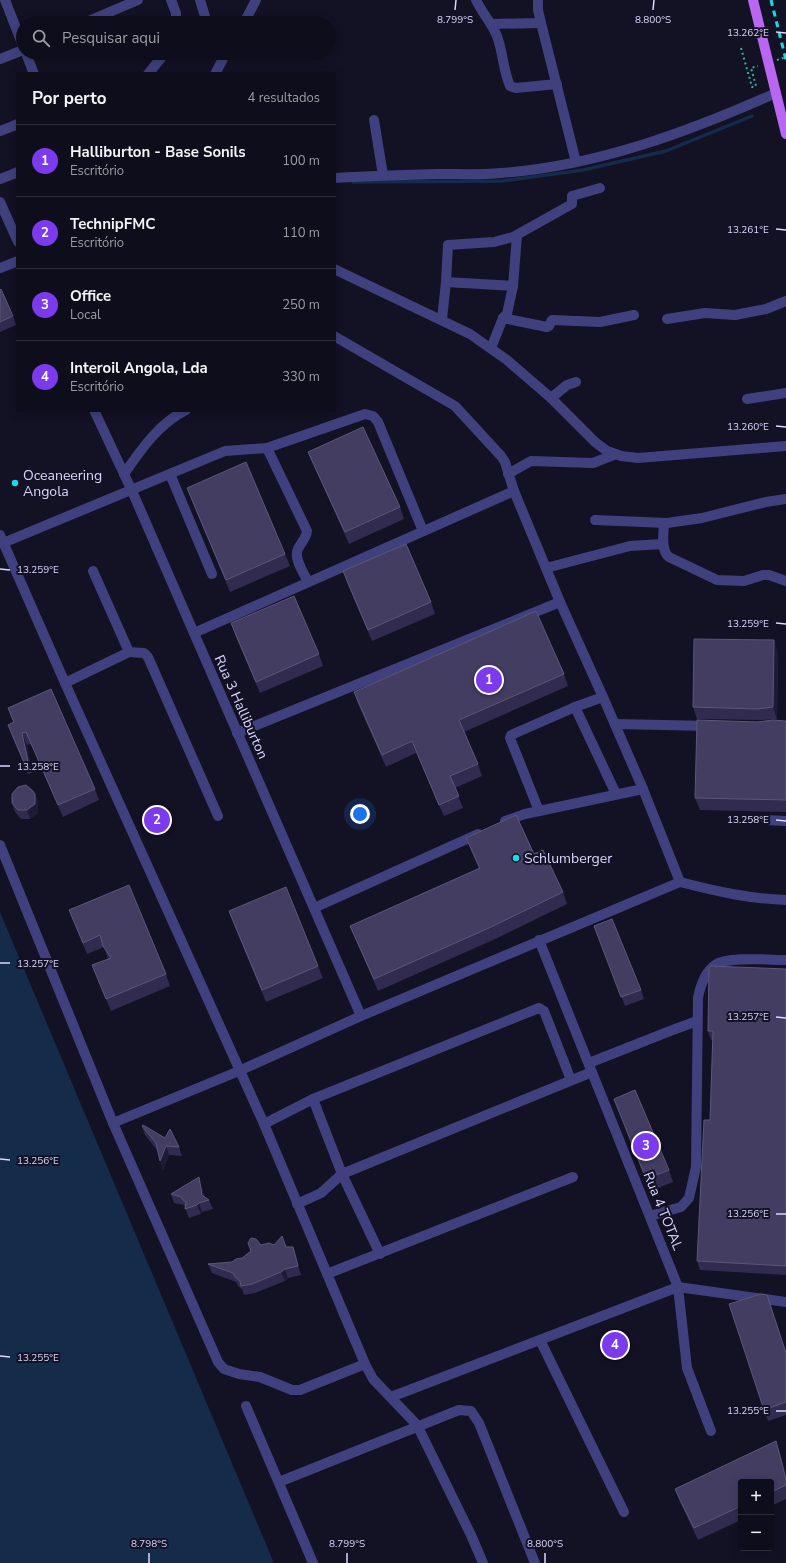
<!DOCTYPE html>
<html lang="pt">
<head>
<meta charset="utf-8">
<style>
  body { margin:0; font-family:"Nunito Sans",sans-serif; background:#171624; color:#f1f3f6 }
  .controls { position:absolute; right:12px; bottom:12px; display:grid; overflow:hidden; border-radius:4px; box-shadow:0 2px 10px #0003 }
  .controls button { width:36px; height:36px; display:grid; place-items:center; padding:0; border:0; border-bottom:1px solid #2e2d3a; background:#0e0d1b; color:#f1f3f6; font:20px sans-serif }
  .you { position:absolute; left:360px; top:814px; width:14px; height:14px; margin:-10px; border:3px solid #fff; border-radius:50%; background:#1a73e8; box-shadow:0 0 0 6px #1a73e833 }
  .badge { display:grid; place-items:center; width:26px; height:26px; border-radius:50%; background:#7c3aed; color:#fff; font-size:13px; font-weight:700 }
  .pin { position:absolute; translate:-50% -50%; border:2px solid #fff; box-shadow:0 1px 4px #0006 }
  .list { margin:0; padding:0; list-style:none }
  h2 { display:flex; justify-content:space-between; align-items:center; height:52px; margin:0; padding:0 16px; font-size:17px }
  h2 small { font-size:13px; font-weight:400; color:#9b9ca3 }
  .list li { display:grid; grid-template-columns:26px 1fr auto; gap:12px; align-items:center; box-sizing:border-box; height:72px; padding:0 16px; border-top:1px solid #2e2d3a }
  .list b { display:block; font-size:15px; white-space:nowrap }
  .list p { margin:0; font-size:13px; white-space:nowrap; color:#9b9ca3 }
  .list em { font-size:13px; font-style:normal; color:#9b9ca3 }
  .icon { flex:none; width:22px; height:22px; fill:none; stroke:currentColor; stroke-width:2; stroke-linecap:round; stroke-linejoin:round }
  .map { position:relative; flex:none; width:786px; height:1563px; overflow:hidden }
  .search { position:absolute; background:#0e0d1b; box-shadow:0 2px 10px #0003; left:16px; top:16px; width:320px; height:44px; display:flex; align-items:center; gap:10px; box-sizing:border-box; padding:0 14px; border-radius:22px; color:#9b9ca3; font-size:15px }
  .panel { position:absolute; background:#0e0d1b; box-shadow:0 2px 10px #0003; left:16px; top:72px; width:320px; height:340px; border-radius:4px }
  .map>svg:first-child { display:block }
  .water { fill:#142b4a }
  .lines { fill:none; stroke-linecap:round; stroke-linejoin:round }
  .stream { stroke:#142b4a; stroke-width:3.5 }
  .path { stroke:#39ada2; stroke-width:2; stroke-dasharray:2 3; stroke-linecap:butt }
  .minor { stroke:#40407f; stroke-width:10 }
  .major { stroke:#b967f2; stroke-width:10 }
  .rail { stroke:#13ddeb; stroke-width:3; stroke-dasharray:6 5; stroke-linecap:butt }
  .wall { fill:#312b50 }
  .shaded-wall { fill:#1d1937 }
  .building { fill:#433d62; stroke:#5b567a }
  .ticks { fill:none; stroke:#dad7fc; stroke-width:1.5 }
  .poi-dot { fill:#13ddeb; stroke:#131124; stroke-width:1.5 }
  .labels { text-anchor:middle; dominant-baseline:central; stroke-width:4; stroke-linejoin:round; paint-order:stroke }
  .poi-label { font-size:14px; fill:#dad7fc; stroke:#131124; text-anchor:start }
  .street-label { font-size:14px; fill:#dad7fc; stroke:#131124 }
  .ticks-label { font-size:10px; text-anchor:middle; fill:#dad7fc; stroke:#131124; stroke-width:4; stroke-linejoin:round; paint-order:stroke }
</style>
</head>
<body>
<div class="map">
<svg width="786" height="1563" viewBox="0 0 786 1563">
  <rect width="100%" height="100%" fill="#131124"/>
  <polygon class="water" points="0,912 274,1563 0,1563"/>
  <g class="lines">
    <polyline class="stream" points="353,182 502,181 583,170 666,151 752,116"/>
    <g class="path">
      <polyline points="741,48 752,87 756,86 751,68 758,66"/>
      <polyline points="777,60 786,57"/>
    </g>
    <g class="minor">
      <polyline points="5,0 23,46"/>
      <polyline points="171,0 176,13 176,23"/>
      <polyline points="200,0 207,23"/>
      <path d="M 476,0 C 482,13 492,23 497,36 C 503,52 503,70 510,86 L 516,88 L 557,84"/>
      <polyline points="538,0 538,10 541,23 576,162"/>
      <polyline points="84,23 138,0"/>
      <polyline points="244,23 256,0"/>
      <polyline points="491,24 541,23"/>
      <polyline points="26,53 34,74"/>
      <polyline points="0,59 23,50"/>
      <polyline points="148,74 165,53"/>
      <polyline points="215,74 226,53"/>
      <polyline points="374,120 383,175"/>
      <polyline points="0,131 18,124"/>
      <path d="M 334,178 C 369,176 405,175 440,174 C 460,174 481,175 501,173 C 597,166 688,132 776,93"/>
      <polyline points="0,179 18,172"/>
      <polyline points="0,202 18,242"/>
      <polyline points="0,268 18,261"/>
      <polyline points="334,269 470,334 507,360 551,398 595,442 607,451 621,456 638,458 786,446"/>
      <polyline points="446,282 513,286"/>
      <polyline points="503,318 547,327 549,326 552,320 600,322 634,315"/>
      <polyline points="442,319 446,282 448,245 494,242 513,237 572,204 572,196 600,188"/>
      <polyline points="667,319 705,313 735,315 766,309 786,301"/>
      <polyline points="491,348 503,318 507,314 513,286 517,235"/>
      <polyline points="551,398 567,385 576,382"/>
      <polyline points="747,399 786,393"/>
      <polyline points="94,410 132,491 361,1016"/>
      <path d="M 267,448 L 307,531 C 306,539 301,542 298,549 C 293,558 304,573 308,582"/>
      <path d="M 124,474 C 141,450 158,424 186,410"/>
      <polyline points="170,474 212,574"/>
      <polyline points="508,474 531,461 593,463 616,454"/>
      <path d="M 786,499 L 766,502 L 702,518 L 667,523 L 664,525 C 663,535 661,551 669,557 L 717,580 L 744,581 L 763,575 L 769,575 L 786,581"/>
      <polyline points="595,520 667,523"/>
      <polyline points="0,535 65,683 264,1124 365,1364 373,1379 417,1425 471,1535 483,1563"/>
      <polyline points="3,543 225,451 267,448 365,414 373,416 378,422 423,531"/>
      <polyline points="546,568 630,546 663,544"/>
      <polyline points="93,571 129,652 144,653 148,657 218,816"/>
      <polyline points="194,633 514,491"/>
      <polyline points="65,683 129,652"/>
      <polyline points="575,707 616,794"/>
      <polyline points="615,724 710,726"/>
      <polyline points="237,733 560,602"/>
      <polyline points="539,811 510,738 511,735 575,707 603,697"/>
      <polyline points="766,820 786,821"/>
      <polyline points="505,821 525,814 643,789"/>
      <polyline points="0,845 113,1123 218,1362 224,1369 239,1374 260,1377 292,1390 300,1390 365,1364"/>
      <path d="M 680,882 C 715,891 750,899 786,900"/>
      <polyline points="314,908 478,834"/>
      <polyline points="539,940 678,1287 687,1368 711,1431"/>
      <polyline points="589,1063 670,1031 697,1021"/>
      <polyline points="313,1099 342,1174 380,1254"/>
      <polyline points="113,1123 239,1071 361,1016 680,882 643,789 603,697 560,602 514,491 505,462 501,456 455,406 334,336"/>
      <polyline points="264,1124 313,1099 539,1008 544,1011 571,1080"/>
      <polyline points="297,1204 321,1193 342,1174 592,1072"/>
      <path d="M 650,1216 L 681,1207 L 689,1198 L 696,1167 L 698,998 C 700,987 704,973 715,965 C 727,956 770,960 786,960"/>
      <polyline points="327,1274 573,1177"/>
      <polyline points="540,1340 624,1512"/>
      <polyline points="391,1397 678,1287 786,1302"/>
      <polyline points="246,1406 313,1563"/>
      <polyline points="279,1482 459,1410 471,1411 479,1423 535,1563"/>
    </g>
    <polyline class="major" points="753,0 786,134"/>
    <polyline class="rail" points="771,0 786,60"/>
  </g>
  <g class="wall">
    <polygon points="0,290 13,316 16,325 0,332"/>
    <polygon points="308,452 400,507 404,519 349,544 313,464"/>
    <polygon points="187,488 285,554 290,566 230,592 191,499"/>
    <polygon points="343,571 431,602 435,614 372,641 347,583"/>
    <polygon points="231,623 319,654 323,666 260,693 235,635"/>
    <polygon points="778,652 777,719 761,720 697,719 693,707"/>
    <polygon points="564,674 568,686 464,732 478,764 482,776 455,788 463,808 444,816 416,753 386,767 358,704 354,692"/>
    <polygon points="8,708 95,789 99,800 63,817 31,744 27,745 32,773 28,774 12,736 8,725 13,722"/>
    <polygon points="786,721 786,812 700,810 695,798 757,722"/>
    <polygon points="35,794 38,803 38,813 30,819 21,819 15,812 12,803"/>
    <polygon points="466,838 534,854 563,892 567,904 493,940 378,991 355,938 350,926 479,869 471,850"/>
    <polygon points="69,910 166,974 170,986 111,1011 92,965 108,959 104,947 87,954"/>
    <polygon points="229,911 318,966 323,978 266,1002 233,923"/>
    <polygon points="594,926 641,990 644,999 625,1006"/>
    <polygon points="786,969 786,1275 700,1270 697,1261 710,1120 713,1040 711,1040 708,1031"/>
    <polygon points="614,1099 669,1170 673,1182 651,1191"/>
    <polygon points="142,1126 179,1147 182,1156 169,1155 163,1170 157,1150 145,1135"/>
    <polygon points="202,1186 204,1196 209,1200 213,1209 202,1212 201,1214 189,1218 184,1205 174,1203 171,1194"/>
    <polygon points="261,1245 293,1247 296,1256 301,1275 288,1278 285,1281 255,1293 244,1295 242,1289 238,1286 236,1282 212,1273 208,1264 232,1262 242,1258 251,1251"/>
    <polygon points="767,1295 786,1352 786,1415 768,1421 764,1410"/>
    <polygon points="776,1441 780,1453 786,1475 786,1499 771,1506 771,1482 741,1482 741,1520 698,1540 679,1500 675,1489"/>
  </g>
  <g class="shaded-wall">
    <polygon points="774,640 778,652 777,719 773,707"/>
    <polygon points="22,733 27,745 32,773 28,761"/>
    <polygon points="35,794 38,803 38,813 30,819 27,810"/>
    <polygon points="166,1146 169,1155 163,1170 160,1161"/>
    <polygon points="199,1177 202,1186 204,1201 202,1195"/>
    <polygon points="199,1203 202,1212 201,1214 197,1205"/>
    <polygon points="293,1247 296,1256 301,1275 298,1266"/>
    <polygon points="285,1269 288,1278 285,1281 281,1272"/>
    <polygon points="776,1441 780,1453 786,1475 786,1479"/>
  </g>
  <g class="building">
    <polygon points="1,289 13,316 0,322 0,290"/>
    <polygon points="363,427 400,507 345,532 308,452"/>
    <polygon points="246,462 285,554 226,580 187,488"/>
    <polygon points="406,544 431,602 368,630 343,571"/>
    <polygon points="294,596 319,654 256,682 231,623"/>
    <polygon points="536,611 564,674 459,720 478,764 450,776 459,796 439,805 412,741 382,755 354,692"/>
    <polygon points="694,639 774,640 773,707 757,709 693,707"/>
    <polygon points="51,689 95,789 58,805 26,732 22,733 28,761 24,762 8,725 14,722 8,708"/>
    <polygon points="697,720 757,722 773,720 786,721 786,800 695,798"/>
    <polygon points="26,785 32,790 35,794 35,804 27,810 18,810 12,803 12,794 18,787"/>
    <polygon points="516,815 534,854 543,850 563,892 489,928 374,979 350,926 480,868 466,838"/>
    <polygon points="129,885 166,974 106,999 92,965 111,958 103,946 100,935 83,943 69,910"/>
    <polygon points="286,887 318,966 262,990 229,911"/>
    <polygon points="612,919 641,990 621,997 594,926"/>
    <polygon points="711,966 786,969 786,1266 697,1261 704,1120 710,1120 713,1031 708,1031 709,968"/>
    <polygon points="635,1090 669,1170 646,1179 614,1099"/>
    <polygon points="143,1125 165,1138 170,1129 179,1147 166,1146 160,1161 156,1143 142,1126"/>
    <polygon points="199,1177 202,1195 209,1200 199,1203 197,1205 185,1209 186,1202 183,1200 181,1197 171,1194"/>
    <polygon points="282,1236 286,1247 293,1247 298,1266 285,1269 281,1272 252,1284 241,1286 240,1281 235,1277 233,1273 208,1264 232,1262 236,1259 242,1258 251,1251 248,1243 251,1238 256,1239 261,1245 269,1243 274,1245"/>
    <polygon points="761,1294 767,1295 786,1353 786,1402 764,1410 729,1304"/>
    <polygon points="776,1441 786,1479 786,1485 771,1492 771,1482 741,1482 741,1506 694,1528 675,1489"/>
  </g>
  <path class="ticks" d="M 455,10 L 456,0M 653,10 L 654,0M 776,32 L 786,33M 776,229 L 786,230M 776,426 L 786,427M 0,569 L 10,570M 776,623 L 786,624M 0,766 L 10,766M 776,820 L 786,821M 0,963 L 10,963M 776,1017 L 786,1018M 0,1159 L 10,1160M 776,1214 L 786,1214M 0,1356 L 10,1357M 776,1411 L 786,1411M 149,1563 L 149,1553M 347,1563 L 347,1553M 545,1563 L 545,1553"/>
  <g class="poi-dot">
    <circle cx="15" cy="483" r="4"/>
    <circle cx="516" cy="858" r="4"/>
  </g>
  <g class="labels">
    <g class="poi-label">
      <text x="23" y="475">Oceaneering<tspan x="23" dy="16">Angola</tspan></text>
      <text x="524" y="858">Schlumberger</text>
    </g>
    <g class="street-label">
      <text transform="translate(241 707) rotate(66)">Rua 3 Halliburton</text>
      <text transform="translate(663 1211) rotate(68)">Rua 4 TOTAL</text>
    </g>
  </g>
  <g class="ticks-label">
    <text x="455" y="23">8.799°S</text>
    <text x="653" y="23">8.800°S</text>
    <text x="748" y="36">13.262°E</text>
    <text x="748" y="233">13.261°E</text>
    <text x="748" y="430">13.260°E</text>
    <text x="38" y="573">13.259°E</text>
    <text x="748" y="627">13.259°E</text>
    <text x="38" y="770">13.258°E</text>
    <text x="748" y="823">13.258°E</text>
    <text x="38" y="967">13.257°E</text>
    <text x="748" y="1020">13.257°E</text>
    <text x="38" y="1164">13.256°E</text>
    <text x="748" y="1217">13.256°E</text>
    <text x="38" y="1361">13.255°E</text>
    <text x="748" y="1414">13.255°E</text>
    <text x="149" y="1547">8.798°S</text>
    <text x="347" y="1547">8.799°S</text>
    <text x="545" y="1547">8.800°S</text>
  </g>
</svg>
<div class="controls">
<button>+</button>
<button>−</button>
</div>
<div class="you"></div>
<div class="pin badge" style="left:489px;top:680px">1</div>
<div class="pin badge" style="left:157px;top:820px">2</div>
<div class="pin badge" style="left:646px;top:1146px">3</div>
<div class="pin badge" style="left:615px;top:1345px">4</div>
<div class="search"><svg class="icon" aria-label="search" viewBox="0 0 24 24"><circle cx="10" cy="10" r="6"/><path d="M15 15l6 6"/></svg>Pesquisar aqui</div>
<section class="panel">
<h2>Por perto<small>4 resultados</small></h2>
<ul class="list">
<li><span class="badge">1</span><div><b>Halliburton - Base Sonils</b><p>Escritório</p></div><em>100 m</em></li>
<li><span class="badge">2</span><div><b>TechnipFMC</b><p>Escritório</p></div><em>110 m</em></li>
<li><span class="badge">3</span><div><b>Office</b><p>Local</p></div><em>250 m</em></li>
<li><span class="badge">4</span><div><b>Interoil Angola, Lda</b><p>Escritório</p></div><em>330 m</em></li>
</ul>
</section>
</div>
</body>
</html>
